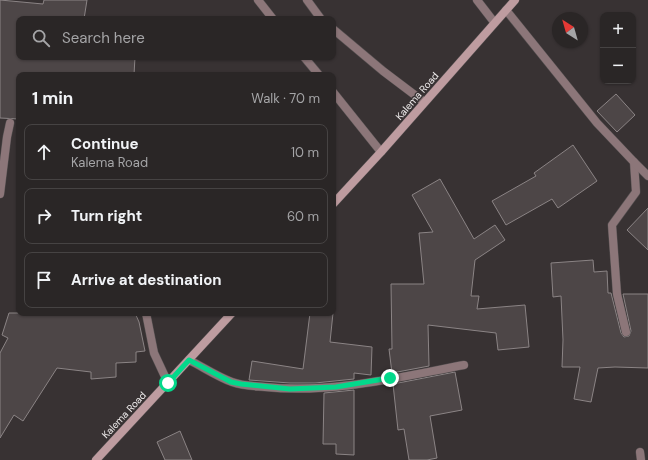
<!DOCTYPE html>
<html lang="en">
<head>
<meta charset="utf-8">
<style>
  body { margin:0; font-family:"DM Sans",sans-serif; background:#363232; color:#f1f3f6 }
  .controls { position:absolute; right:12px; top:12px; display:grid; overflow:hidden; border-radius:8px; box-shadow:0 1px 3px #0004 }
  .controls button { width:36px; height:36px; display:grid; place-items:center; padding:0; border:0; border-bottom:1px solid #464343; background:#2a2626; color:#f1f3f6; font:20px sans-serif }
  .compass { position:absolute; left:552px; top:12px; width:36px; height:36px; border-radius:50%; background:#2a2626; box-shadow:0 1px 3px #0004; rotate:323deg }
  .stop { position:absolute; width:12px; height:12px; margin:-9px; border:3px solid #03d98b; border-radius:50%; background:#fff }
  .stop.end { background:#03d98b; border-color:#fff; box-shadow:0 1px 4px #0008 }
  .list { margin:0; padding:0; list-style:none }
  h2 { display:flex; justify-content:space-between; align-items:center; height:52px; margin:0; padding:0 16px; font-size:17px }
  h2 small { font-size:13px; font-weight:400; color:#a5a5a7 }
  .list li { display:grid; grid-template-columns:26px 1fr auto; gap:12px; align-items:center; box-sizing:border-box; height:56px; margin:0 8px 8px; padding:0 8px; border:1px solid #464343; border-radius:8px }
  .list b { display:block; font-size:15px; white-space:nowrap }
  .list p { margin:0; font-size:13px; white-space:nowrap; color:#a5a5a7 }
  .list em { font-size:13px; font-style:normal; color:#a5a5a7 }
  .icon { flex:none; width:22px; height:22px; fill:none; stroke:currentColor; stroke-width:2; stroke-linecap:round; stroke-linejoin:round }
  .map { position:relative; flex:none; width:648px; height:460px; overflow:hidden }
  .search { position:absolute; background:#2a2626; box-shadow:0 1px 3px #0004; left:16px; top:16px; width:320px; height:44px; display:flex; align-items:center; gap:10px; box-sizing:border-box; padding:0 14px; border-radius:8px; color:#a5a5a7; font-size:15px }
  .panel { position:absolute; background:#2a2626; box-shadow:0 1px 3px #0004; left:16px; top:72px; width:320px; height:244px; border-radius:8px }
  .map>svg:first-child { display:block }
  .building { fill:#4d4647; stroke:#8b8485 }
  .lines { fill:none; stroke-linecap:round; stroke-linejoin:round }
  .street-casing { stroke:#555051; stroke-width:9 }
  .secondary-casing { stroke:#555051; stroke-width:9 }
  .street { stroke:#8c7679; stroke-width:8 }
  .secondary { stroke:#be9ca0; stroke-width:8 }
  .route { stroke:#03d98b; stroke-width:5 }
  .labels { text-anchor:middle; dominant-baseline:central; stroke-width:3; stroke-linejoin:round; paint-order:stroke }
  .street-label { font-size:10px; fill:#efecec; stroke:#383233 }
</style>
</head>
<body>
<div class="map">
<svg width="648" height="460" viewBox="0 0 648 460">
  <rect width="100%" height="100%" fill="#383233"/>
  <g class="building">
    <polygon points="0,0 43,4 44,0 87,0 84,19 19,19 19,57 135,57 134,75 19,75 19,119 0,118"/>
    <polygon points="616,94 635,115 617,132 597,111"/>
    <polygon points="573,145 597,181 558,208 552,199 506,225 492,201 536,176 534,173"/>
    <polygon points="440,179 474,239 495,225 505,240 475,260 471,296 479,296 477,309 525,305 529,347 498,350 496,333 428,325 429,366 392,373 389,349 392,349 391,284 424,284 419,233 433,232 412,195"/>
    <polygon points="648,208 648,250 627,230"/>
    <polygon points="593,260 594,272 607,271 608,293 611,293 621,333 624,337 629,336 631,331 623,294 648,294 648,368 615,367 598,368 591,402 574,399 580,367 562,367 563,340 561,296 553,297 551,263"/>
    <polygon points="9,313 135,313 139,322 145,351 136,352 136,362 116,363 116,377 91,379 91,372 57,368 23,421 14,415 0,438 0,353 8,338 2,335"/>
    <polygon points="310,313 333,313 330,342 372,347 371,375 354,373 354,379 315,383 290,383 249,380 252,361 303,369"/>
    <polygon points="455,372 462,410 430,416 437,458 427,460 409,460 404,429 398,430 393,384"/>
    <polygon points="354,390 354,455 336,454 336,444 323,444 324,393"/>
    <polygon points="180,431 192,460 165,460 157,442"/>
  </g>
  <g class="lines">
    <g class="street-casing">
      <g id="street">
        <polyline points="258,0 273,19"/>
        <polyline points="307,0 321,19"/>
        <polyline points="477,0 494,22"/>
        <polyline points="506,10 597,123 634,162 636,192 612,225 617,294 626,332"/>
        <polyline points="333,29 383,71 424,102"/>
        <polyline points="304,57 319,75"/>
        <polyline points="333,92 381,152"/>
        <polyline points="634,162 648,176"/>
        <polyline points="0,194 7,137 10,123"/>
        <polyline points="146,313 154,353 168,383"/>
        <path d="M 189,360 C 203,367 218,377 232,382 C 243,386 254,386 265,387 C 332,394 399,377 464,365"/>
        <polyline points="640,452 641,460"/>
      </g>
    </g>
    <g class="secondary-casing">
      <g id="secondary">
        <polyline points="333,204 381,152 515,0"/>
        <polyline points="96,460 232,313"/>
      </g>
    </g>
    <use href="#street" class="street"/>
    <use href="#secondary" class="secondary"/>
  </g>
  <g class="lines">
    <polyline class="route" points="168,383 189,360 231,382 241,384 290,389 336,387 390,378"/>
  </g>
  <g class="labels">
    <g class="street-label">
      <text transform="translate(417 96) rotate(-49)">Kalema Road</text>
      <text transform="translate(124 415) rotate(-47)">Kalema Road</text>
    </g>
  </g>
</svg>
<div class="controls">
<button>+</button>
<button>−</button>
</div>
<svg class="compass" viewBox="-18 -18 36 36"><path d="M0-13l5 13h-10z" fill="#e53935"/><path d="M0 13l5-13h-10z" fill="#a5a5a7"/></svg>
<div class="stop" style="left:168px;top:383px"></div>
<div class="stop end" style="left:390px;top:378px"></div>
<div class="search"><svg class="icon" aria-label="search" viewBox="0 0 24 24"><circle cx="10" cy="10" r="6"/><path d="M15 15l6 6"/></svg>Search here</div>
<section class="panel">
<h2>1 min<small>Walk · 70 m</small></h2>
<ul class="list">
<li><svg class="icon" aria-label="ahead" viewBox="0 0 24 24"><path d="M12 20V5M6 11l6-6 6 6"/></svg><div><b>Continue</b><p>Kalema Road</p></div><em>10 m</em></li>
<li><svg class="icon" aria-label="right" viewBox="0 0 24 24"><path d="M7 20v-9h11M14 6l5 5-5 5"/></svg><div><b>Turn right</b></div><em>60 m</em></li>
<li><svg class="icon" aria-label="arrive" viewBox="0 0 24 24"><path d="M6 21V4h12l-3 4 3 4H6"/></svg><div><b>Arrive at destination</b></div></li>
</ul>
</section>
</div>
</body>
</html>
